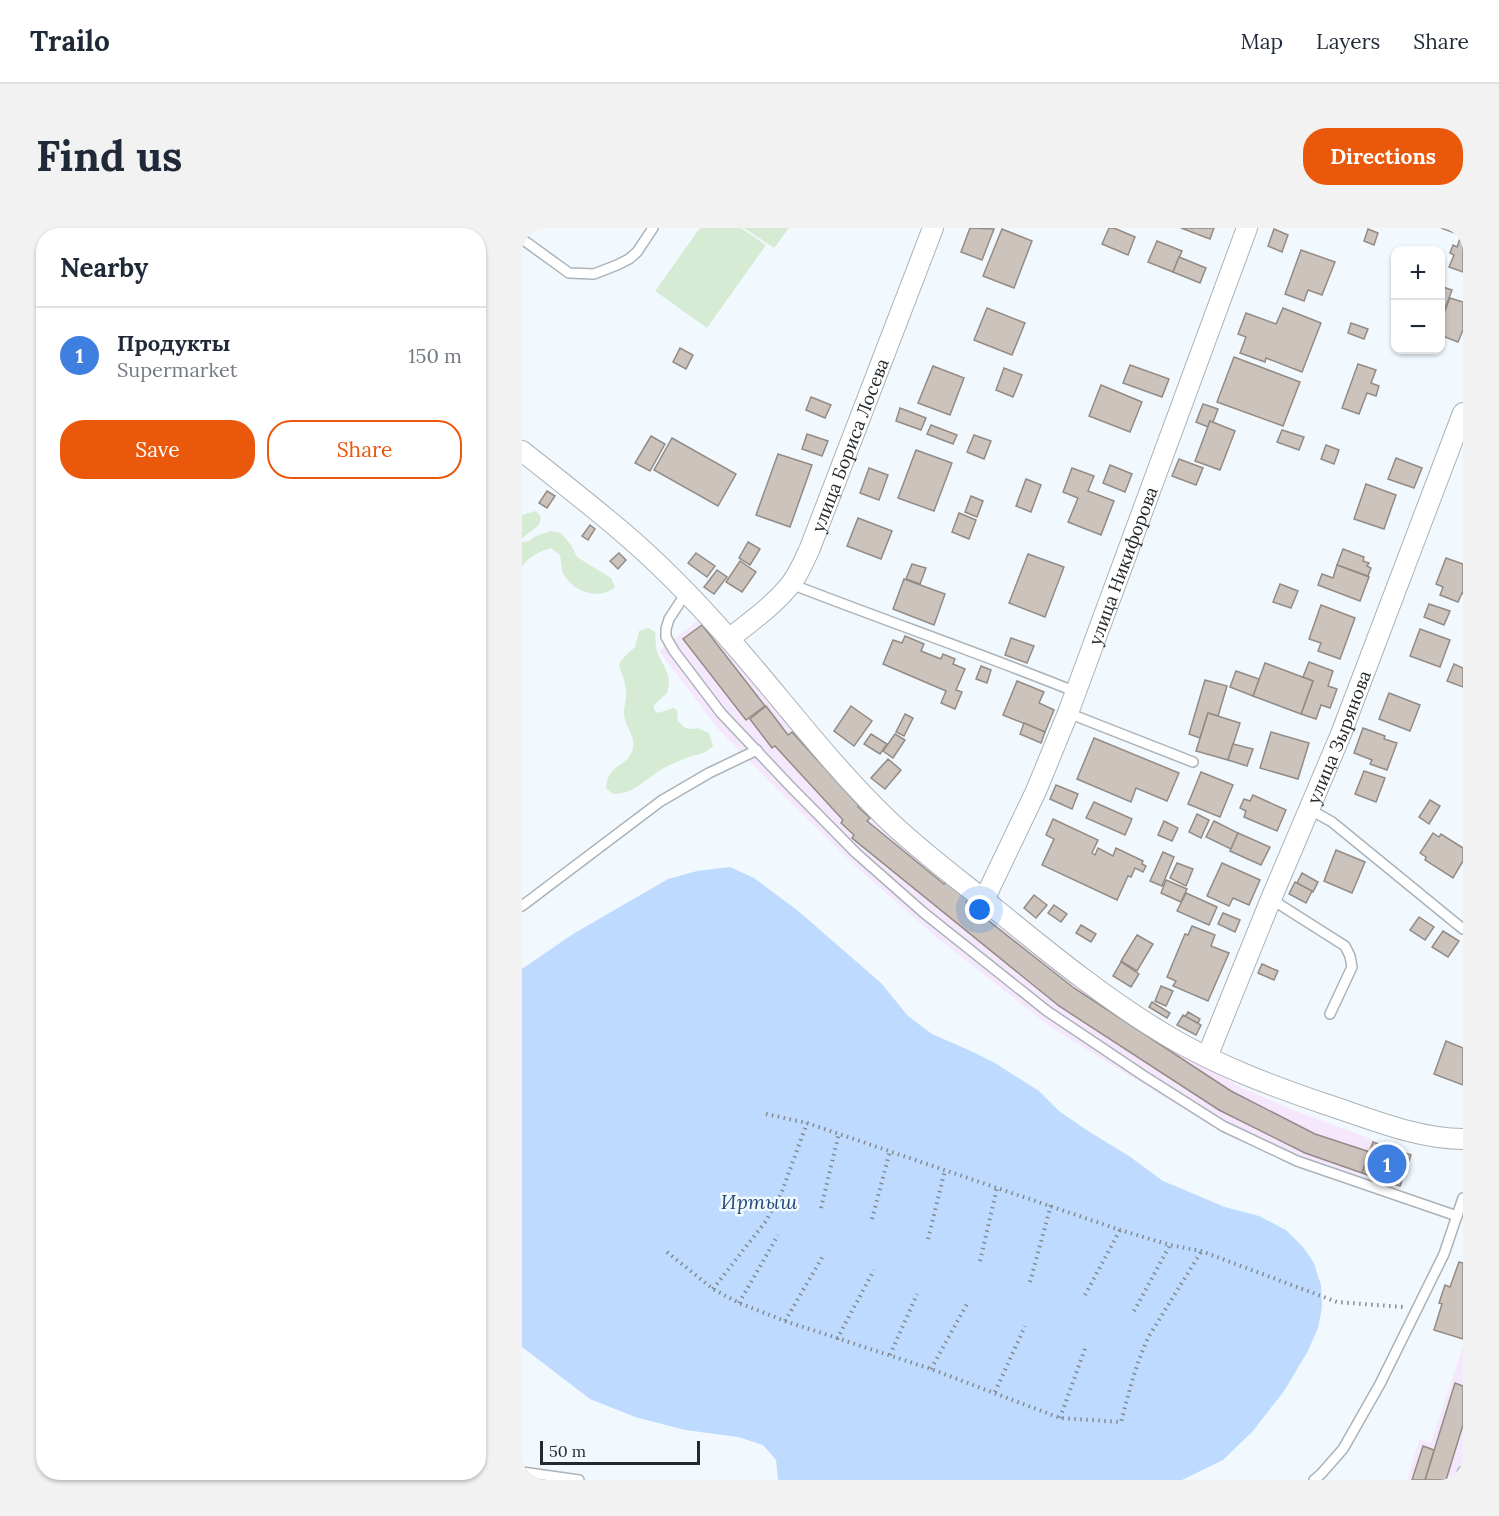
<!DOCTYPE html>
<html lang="en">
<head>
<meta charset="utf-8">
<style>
  body { margin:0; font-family:Lora,serif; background:#f2f2f3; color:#1f2937 }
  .controls { position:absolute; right:18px; top:18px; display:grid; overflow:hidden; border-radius:12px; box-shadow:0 2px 4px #0004 }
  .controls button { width:54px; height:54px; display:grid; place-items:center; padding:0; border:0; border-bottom:2px solid #e0e1e3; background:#fff; color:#1f2937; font:30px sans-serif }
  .scale { position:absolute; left:18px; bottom:15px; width:160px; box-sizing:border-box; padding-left:6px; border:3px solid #25292b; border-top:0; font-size:16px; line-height:21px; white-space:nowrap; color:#25292b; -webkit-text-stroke:4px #f2f9fe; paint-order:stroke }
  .you { position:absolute; left:458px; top:682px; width:21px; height:21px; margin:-15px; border:4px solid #fff; border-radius:50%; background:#1a73e8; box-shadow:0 0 0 9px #1a73e833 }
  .badge { display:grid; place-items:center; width:39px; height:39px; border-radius:50%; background:#ea580c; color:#fff; font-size:20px; font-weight:700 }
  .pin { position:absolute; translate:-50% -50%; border:3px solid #fff; box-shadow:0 2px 6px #0006 }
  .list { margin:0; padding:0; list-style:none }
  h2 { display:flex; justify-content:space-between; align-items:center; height:78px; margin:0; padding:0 24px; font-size:26px }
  h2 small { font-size:20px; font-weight:400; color:#747a83 }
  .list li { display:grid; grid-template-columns:39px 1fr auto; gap:18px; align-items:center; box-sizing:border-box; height:96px; padding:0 24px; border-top:2px solid #e0e1e3 }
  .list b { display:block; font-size:22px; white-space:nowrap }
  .list p { margin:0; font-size:20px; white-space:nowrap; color:#747a83 }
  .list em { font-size:20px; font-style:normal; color:#747a83 }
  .actions { display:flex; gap:12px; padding:18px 24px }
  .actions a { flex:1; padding:14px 0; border:2px solid #ea580c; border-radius:24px; text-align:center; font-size:21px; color:#ea580c }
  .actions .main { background:#ea580c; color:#fff }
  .map { position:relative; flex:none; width:941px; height:1252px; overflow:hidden; border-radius:24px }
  header { display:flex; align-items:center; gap:36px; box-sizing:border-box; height:84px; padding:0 30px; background:#fff; border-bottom:2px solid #e0e1e3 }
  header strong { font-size:28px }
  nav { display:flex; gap:33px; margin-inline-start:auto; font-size:21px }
  .intro { display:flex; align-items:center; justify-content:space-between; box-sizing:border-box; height:144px; padding:0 36px }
  h1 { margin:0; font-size:42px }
  .button { padding:15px 27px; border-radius:24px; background:#ea580c; color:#fff; font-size:21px; font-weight:700 }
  main { display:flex; gap:36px; padding:0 36px }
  aside { flex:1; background:#fff; border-radius:24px; box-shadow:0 2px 4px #0004 }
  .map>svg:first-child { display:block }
  .industrial { fill:#f6e8fc }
  .green { fill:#d5ebd3 }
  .water { fill:#bedbff }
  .building { fill:#ccc3bd; stroke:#938b85; stroke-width:1.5 }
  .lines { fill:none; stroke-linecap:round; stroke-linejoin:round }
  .lane-casing { stroke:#aab3b9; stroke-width:12 }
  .street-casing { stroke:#aab3b9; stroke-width:22 }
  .path { stroke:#858a8e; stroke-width:4; stroke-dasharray:1.5 4.5; stroke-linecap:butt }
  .lane { stroke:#fff; stroke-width:9 }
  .street { stroke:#fff; stroke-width:20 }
  .labels { text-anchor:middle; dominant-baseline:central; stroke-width:5; stroke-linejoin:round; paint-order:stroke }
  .street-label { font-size:18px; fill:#25292b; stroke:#f2f9fe }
  .water-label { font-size:20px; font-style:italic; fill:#254c7a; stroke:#f2f9fe }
</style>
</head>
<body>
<header>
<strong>Trailo</strong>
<nav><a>Map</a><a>Layers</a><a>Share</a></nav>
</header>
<div class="intro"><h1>Find us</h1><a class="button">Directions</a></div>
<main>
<aside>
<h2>Nearby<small></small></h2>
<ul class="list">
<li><span class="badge" style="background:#3f7fe0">1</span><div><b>Продукты</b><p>Supermarket</p></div><em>150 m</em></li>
</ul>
<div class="actions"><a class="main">Save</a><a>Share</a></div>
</aside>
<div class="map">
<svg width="941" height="1252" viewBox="0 0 941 1252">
  <rect width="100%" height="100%" fill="#f2f9fe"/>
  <g class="industrial">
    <polygon points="180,389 278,507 553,753 716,858 774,883 852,912 835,958 768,934 702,906 530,800 419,713 333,638 244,550 197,502 137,423"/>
    <polygon points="941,1118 941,1252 885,1252 897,1212 909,1215"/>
  </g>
  <g class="green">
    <polygon points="178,0 219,0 244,17 185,100 133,63"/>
    <polygon points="222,0 267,0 252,20"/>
    <polygon points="14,283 19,289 17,297 4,307 0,311 0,287"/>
    <path d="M 28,303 L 39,305 L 49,317 L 55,329 L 89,350 L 93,359 C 76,373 51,364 41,345 C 39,340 39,332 38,327 L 29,320 C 17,324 7,328 0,339 L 0,314 L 7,313 L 14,308 Z"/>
    <path d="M 126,400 L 133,404 C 134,412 133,421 137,428 C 144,443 150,447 145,465 L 132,477 L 132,482 L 136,485 L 151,480 L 155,482 L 156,493 L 163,500 L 169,501 L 175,500 L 187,505 L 191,518 C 179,529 175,525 162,531 C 155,534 147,537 140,541 C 123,551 113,566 91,566 L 84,560 C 87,534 103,541 110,523 C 115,512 106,502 103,492 C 100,482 105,473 104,464 C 104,454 99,446 97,436 L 103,428 L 113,419 L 117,403 Z"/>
  </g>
  <polygon class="water" points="208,639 232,650 275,682 359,755 386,788 410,806 449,823 473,835 517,863 537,883 566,903 607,928 641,953 703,979 737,988 764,1002 781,1019 792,1035 799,1057 800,1079 796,1100 786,1123 762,1163 731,1203 701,1232 660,1252 256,1252 254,1232 241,1217 216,1209 163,1202 113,1189 68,1171 0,1119 0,741 51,706 146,651 175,643"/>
  <g class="building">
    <polygon points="448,0 472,1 460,32 439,24"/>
    <polygon points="587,0 592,0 613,9 606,27 580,16"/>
    <polygon points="659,0 692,0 688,11"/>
    <polygon points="919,0 941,0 941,8"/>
    <polygon points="480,1 510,13 492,60 461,48"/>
    <polygon points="752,1 766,7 760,24 746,18"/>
    <polygon points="846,1 856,5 852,17 842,13"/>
    <polygon points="939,8 941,9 941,44 927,39 932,27 928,25 931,17 935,19"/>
    <polygon points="635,13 660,23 651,44 626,34"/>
    <polygon points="779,22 813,34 800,67 786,62 782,73 763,66"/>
    <polygon points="657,29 684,40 678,55 651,44"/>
    <polygon points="918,58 930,62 922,83 918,82"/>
    <polygon points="928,70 941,74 941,102 936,114 918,107 918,84 922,85"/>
    <polygon points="465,80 503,95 490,127 452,112"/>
    <polygon points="761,80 799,95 780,144 744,130 743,134 718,125 724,109 716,106 724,85 754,96"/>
    <polygon points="829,95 846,101 842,111 826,105"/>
    <polygon points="158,120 171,127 164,141 151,134"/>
    <polygon points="712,129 778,154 761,198 695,174"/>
    <polygon points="836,136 854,142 849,155 857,158 854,168 845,165 837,186 820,180"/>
    <polygon points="608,137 647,151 640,169 601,155"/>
    <polygon points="411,138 442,150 428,187 396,175"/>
    <polygon points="482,140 500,147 491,169 474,162"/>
    <polygon points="579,157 620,174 608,204 567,188"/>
    <polygon points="289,169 309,177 303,190 284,182"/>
    <polygon points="681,176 696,181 691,194 688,193 686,199 674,194"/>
    <polygon points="378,180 404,190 399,202 374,193"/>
    <polygon points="688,193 713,203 698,242 673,233"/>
    <polygon points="409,197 435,207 431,216 405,206"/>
    <polygon points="760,202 782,209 777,222 755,214"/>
    <polygon points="285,206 306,213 300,228 280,221"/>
    <polygon points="452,207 469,213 462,231 445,224"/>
    <polygon points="129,208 143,216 128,243 113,235"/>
    <polygon points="150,210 214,246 196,278 132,242"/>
    <polygon points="804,217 817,222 812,236 799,231"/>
    <polygon points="394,222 430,235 412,283 376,270"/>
    <polygon points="256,226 290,237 268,299 234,287"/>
    <polygon points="874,230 900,240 892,260 866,251"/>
    <polygon points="657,231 681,240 674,257 650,248"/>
    <polygon points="588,237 610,246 603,264 581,255"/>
    <polygon points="347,240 366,247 357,272 338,265"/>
    <polygon points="550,240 572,248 566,263 592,273 579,307 546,294 556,270 541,264"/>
    <polygon points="504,251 519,257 509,284 494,278"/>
    <polygon points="844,256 874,267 862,301 832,291"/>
    <polygon points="25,263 33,268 25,280 17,275"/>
    <polygon points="449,268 461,273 455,289 443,284"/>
    <polygon points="437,285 454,292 447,311 430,304"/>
    <polygon points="336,290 370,303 359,331 325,318"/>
    <polygon points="68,297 73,301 66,312 60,308"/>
    <polygon points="226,314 238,321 228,337 217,330"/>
    <polygon points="821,321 842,329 841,333 847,335 845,338 849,340 846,348 815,337"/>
    <polygon points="97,325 104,332 96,341 88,333"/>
    <polygon points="174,325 193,338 185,349 166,335"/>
    <polygon points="506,326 542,339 523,389 487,375"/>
    <polygon points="924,330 941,336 941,366 940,365 936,374 918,367 921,359 914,356"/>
    <polygon points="218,333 234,344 220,364 204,354"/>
    <polygon points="390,336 404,340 398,356 384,351"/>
    <polygon points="815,337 847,349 838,373 796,357 800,346 811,350"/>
    <polygon points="195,342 205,349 192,366 182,359"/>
    <polygon points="382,351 423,366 412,397 371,381"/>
    <polygon points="758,356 776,363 769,380 751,374"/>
    <polygon points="907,376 928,383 922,397 902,389"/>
    <polygon points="799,377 833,390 818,431 796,423 799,415 787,411"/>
    <polygon points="180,397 243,478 224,492 161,411"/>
    <polygon points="898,401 928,412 918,439 888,428"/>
    <polygon points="383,408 402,416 399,423 419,431 421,426 433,431 431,436 443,441 434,462 440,464 433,481 419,475 424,463 361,436 371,412 380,415"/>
    <polygon points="489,410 512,418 505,435 483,427"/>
    <polygon points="787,434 811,443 806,458 815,461 808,480 799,477 794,491 779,486 791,453 781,449"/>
    <polygon points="743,435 791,453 779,486 731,468"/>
    <polygon points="932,436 941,440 941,459 925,453"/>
    <polygon points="459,438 469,442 465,455 454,451"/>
    <polygon points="714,443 737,451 731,468 708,459"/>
    <polygon points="683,452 705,458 696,488 686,485 678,510 667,506"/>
    <polygon points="495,453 522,464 517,475 532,482 523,504 481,487"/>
    <polygon points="867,465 898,477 888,503 857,491"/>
    <polygon points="244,478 266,507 270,504 337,578 336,579 348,590 345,593 422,656 426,651 448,670 444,675 552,760 709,863 793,906 848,924 840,945 783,925 697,882 537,778 330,610 332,607 319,595 321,592 253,518 250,520 228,491"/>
    <polygon points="329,478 350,493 332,518 312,503"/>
    <polygon points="686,485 718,495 706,532 674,523"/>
    <polygon points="383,486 391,490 382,508 374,504"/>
    <polygon points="502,495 523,504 519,515 498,506"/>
    <polygon points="841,500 863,508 862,511 875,515 865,542 848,536 850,532 832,525"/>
    <polygon points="749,504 787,515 776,551 738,540"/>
    <polygon points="349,506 365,516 358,526 342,516"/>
    <polygon points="373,506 383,512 371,530 361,523"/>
    <polygon points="572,510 657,545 645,573 614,560 609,574 555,551"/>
    <polygon points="711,516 731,521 725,538 706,532"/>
    <polygon points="366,531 379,542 363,561 349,550"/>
    <polygon points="842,543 863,550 854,574 833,566"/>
    <polygon points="679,544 711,557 698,589 666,576"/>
    <polygon points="534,557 556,566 550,581 528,571"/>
    <polygon points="731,567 764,582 755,603 722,589 724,583 718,580 722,571 728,573"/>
    <polygon points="908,572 918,578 907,596 897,589"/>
    <polygon points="572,574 610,591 603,607 564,590"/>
    <polygon points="675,586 687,592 679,610 667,604"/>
    <polygon points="531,591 576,612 570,625 573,627 576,620 591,628 594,620 621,633 620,636 624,638 621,644 613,640 609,649 606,648 595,672 520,637 532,611 524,607"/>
    <polygon points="642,593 656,600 650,613 636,607"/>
    <polygon points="692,593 716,605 709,621 684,609"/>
    <polygon points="716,605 748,619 739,637 708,623"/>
    <polygon points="911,605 917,609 919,606 941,620 941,633 931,650 903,632 904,629 898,625"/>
    <polygon points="814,622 843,634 830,665 802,653"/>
    <polygon points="641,624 652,629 640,658 628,653"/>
    <polygon points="655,635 671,641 664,658 648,650"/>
    <polygon points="700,635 738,652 727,677 711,670 707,678 685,668"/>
    <polygon points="780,645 796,654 791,664 775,655"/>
    <polygon points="644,652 665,661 659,674 639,665"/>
    <polygon points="773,654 790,663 784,675 767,666"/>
    <polygon points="664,665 695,679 687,697 655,683"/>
    <polygon points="512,667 525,677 514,690 502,680"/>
    <polygon points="532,677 545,686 539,694 526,685"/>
    <polygon points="701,685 718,692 713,704 696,696"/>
    <polygon points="897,689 912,699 903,712 888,702"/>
    <polygon points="559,697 574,706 569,714 554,705"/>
    <polygon points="670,698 693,707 689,718 707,725 686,773 651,758 654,753 645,749 663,706 666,707"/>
    <polygon points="921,703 937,713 926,729 910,719"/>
    <polygon points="615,707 631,716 615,743 599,733"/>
    <polygon points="599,734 617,746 609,759 591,748"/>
    <polygon points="740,736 756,743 752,752 736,745"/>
    <polygon points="639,758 651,763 644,778 633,773"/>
    <polygon points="630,774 648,785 645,790 627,779"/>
    <polygon points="666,784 678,791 676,795 663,789"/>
    <polygon points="661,787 679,797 674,807 655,797"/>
    <polygon points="924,813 941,820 941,857 912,846"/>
    <polygon points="851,914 889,927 878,958 840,945"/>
    <polygon points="937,1034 941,1035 941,1111 912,1102 920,1076 917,1075 923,1057 928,1059"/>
    <polygon points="933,1155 941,1158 941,1197 924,1252 903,1252"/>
    <polygon points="901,1218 912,1222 903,1252 890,1252"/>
  </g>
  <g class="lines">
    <g class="lane-casing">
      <g id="lane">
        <polyline points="0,11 47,45 72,46 95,37 107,31 115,24 131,0"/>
        <path d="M 269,356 C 364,393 460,426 554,464"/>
        <polyline points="164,365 147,391 144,401 144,409 152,423 199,485 268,558 334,625 402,685 525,783 622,848 701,898 775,933 935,988"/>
        <polyline points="546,485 671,534"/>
        <polyline points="787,581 810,594 941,701"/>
        <polyline points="749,671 823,718 828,728 830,739 808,786"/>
        <polyline points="0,678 139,573 187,545 235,522"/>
        <polyline points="0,1244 57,1252"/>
        <polyline points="792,1252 799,1246 821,1221 858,1156 922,1026 941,970"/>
        <polyline points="938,1252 941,1243"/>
      </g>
    </g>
    <g class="street-casing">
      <g id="street">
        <path d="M 0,223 C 33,249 66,275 98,302 C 137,335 174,373 208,412 C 260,471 308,536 365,591 C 397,622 432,648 466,675 C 525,723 584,772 649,810 C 697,838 750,858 803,876 C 846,890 895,911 941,911"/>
        <path id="s1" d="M 207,411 C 228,394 251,378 268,357 C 277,346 282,333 288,320 L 411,0"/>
        <path id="s2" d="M 462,672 L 514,563 L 546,485 L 725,0"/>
        <path id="s3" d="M 685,829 L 749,671 L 819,506 L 941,185"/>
      </g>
    </g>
    <g class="path">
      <polyline points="244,886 285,895 598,1002 648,1017 679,1023 815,1074 881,1079"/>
      <polyline points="299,980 317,905"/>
      <polyline points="350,991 368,923"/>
      <polyline points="406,1011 423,942"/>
      <path d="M 145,1024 L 191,1061 L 217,1075 L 263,1093 L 409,1141 L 538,1190 L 599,1194 C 607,1164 614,1135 627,1108 L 679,1024"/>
      <polyline points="458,1033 475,960"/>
      <polyline points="508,1054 529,977"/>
      <polyline points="191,1061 244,993 259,966 285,895"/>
      <polyline points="563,1067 598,1002"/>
      <polyline points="217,1075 256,1007"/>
      <polyline points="612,1083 648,1017"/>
      <polyline points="263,1093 301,1028"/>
      <polyline points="315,1111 352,1042"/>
      <polyline points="368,1127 395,1066"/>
      <polyline points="409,1141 446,1074"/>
      <polyline points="473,1164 503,1098"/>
      <polyline points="538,1190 564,1118"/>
    </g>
    <use href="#lane" class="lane"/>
    <use href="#street" class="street"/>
  </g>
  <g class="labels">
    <g class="street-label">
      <text stroke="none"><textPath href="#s1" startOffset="234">улица Бориса Лосева</textPath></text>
      <text stroke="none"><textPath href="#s2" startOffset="362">улица Никифорова</textPath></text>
      <text stroke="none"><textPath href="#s3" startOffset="346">улица Зырянова</textPath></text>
    </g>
    <g class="water-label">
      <text x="237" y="973">Иртыш</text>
    </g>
  </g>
</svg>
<div class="controls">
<button>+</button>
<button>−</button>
</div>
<div class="scale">50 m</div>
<div class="you"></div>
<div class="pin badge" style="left:865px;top:936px;background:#3f7fe0">1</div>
</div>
</main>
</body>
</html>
